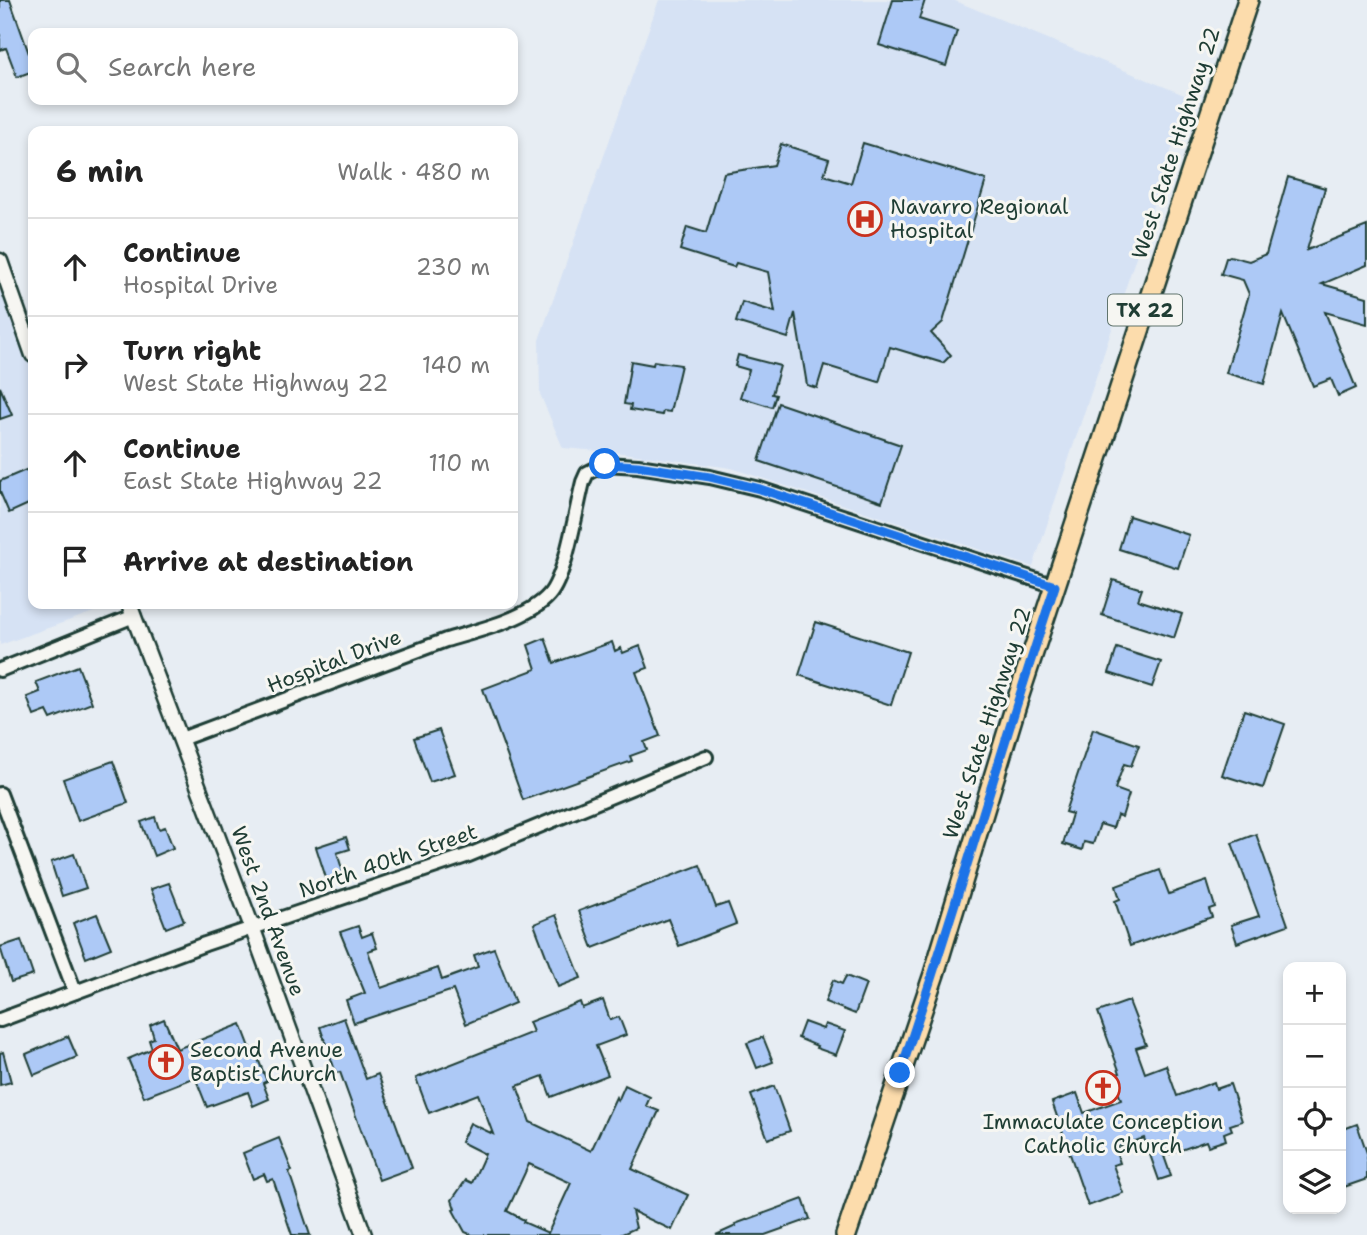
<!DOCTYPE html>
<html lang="en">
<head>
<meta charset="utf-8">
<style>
  body { margin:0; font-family:"Shantell Sans",sans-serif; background:#f2f2f2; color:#222 }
  .controls { position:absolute; right:21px; bottom:21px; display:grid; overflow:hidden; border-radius:14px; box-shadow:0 4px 10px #0003 }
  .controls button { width:63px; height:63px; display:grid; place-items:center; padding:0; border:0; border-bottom:2px solid #e0e0e0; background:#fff; color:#222; font:35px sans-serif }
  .stop { position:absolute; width:21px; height:21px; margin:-16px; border:5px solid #1a73e8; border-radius:50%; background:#fff }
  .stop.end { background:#1a73e8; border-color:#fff; box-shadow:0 2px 7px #0008 }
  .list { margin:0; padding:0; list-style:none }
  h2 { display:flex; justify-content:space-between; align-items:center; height:91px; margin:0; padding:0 28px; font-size:30px }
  h2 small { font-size:23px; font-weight:400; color:#767676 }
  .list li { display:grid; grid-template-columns:46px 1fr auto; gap:21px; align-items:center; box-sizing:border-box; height:98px; padding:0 28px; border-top:2px solid #e0e0e0 }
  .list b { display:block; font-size:26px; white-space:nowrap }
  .list p { margin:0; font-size:23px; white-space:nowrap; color:#767676 }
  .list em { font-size:23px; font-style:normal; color:#767676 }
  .icon { flex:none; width:38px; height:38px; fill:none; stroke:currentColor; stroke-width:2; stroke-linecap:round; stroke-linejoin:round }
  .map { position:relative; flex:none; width:1367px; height:1235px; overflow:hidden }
  .search { position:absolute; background:#fff; box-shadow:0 4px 10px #0003; left:28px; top:28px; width:490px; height:77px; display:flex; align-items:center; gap:18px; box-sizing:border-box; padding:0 24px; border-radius:14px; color:#767676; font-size:26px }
  .panel { position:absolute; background:#fff; box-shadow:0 4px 10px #0003; left:28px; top:126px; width:490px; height:483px; border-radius:14px }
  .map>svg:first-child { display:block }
  .built { fill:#d6e2f4 }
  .building { fill:#adc9f6; stroke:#1f3d34; stroke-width:2; fill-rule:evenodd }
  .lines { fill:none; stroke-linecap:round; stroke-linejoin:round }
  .minor-casing { stroke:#1f3d34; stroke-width:18 }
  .tertiary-casing { stroke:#1f3d34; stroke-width:19 }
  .primary-casing { stroke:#1f3d34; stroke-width:24 }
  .minor { stroke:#f6f6f2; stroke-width:12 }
  .tertiary { stroke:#f6f6f2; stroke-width:14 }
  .primary { stroke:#fcdcac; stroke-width:19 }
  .route { stroke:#1a73e8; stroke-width:9 }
  .labels { text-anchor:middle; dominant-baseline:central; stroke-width:6; stroke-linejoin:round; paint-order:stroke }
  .shield { fill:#f6f6f2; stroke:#60746d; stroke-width:2 }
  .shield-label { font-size:19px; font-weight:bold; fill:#1f3d34 }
  .street-label { font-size:21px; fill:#1f3d34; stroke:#f6f6f2 }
  .poi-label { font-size:21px; fill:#1f3d34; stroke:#f6f6f2; text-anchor:start }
</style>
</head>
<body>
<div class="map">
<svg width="1367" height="1235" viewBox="0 0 1367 1235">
  <rect width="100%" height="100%" fill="#e7edf3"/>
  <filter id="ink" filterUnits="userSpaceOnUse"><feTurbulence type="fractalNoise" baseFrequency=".0143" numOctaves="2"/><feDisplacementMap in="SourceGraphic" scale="14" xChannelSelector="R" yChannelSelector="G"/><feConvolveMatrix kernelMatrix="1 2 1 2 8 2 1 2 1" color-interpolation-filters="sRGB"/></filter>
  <g filter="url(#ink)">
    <g class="built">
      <polygon points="659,0 953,0 1189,97 1033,567 731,468 623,453 563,448 540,394 539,340"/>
      <polygon points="0,288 33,369 33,604 116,604 0,645"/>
    </g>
    <g class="building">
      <polygon points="0,0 10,0 33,65 33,71 17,77 6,48 0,50"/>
      <polygon points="893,0 925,0 919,19 957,31 946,66 879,45"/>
      <polygon points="863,143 986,180 943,322 931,333 951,355 943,363 890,347 879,382 824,365 817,388 807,385 795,313 788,338 736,322 742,302 775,312 768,272 736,263 734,267 680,250 687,227 706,233 724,173 774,165 781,144 829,159 824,175 851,183"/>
      <polygon points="1288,177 1325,188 1307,250 1367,226 1367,265 1322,284 1367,297 1367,324 1325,312 1356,388 1338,396 1331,379 1313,386 1283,314 1264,384 1226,373 1249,294 1243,280 1221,274 1226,258 1230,256 1249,261 1266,254"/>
      <polygon points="738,355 780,366 772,394 776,395 772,407 740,397 749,370 735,366"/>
      <polygon points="631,361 653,365 654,361 681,365 670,412 663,411 662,415 630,410 631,405 624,404"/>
      <polygon points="0,387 12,415 0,419"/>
      <polygon points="778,403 901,445 882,502 759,461"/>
      <polygon points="33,467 33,502 9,513 0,492 0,481"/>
      <polygon points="1129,516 1189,535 1178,568 1119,549"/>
      <polygon points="1113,580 1142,589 1138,600 1182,614 1174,638 1102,615"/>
      <polygon points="816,622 908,652 891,705 799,675"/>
      <polygon points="545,638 554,663 612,642 615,651 621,648 623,653 640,646 648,668 636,672 660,736 644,742 647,750 630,756 632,761 523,800 483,689 536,669 528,645"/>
      <polygon points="1117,648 1161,662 1152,687 1109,673"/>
      <polygon points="78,666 92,703 51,719 47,711 34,716 27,697 40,692 36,682"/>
      <polygon points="1244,710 1285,724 1263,788 1222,775"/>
      <polygon points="1093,729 1139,745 1131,766 1124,764 1115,789 1129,794 1122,817 1117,815 1113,828 1100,824 1093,844 1084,842 1082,850 1063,844 1072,814 1065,812"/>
      <polygon points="439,730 455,774 430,782 414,738"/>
      <polygon points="113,761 128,803 78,821 63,779"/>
      <polygon points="155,817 159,829 165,827 173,848 154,856 141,822"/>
      <polygon points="1256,834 1288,925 1237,943 1231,925 1259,916 1232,843"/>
      <polygon points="346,837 350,849 337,853 344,875 327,881 316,847"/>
      <polygon points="74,854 86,888 62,896 51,862"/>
      <polygon points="700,865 716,907 728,903 736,924 679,946 668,919 593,948 579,911"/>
      <polygon points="1160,870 1169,894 1207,881 1215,907 1209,909 1212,917 1130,946 1115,901 1120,899 1116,886"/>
      <polygon points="169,883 184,921 166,928 151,889"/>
      <polygon points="97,914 111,948 86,958 73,923"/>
      <polygon points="556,915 581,978 558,987 534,924"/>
      <polygon points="358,926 362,937 372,933 377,948 368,951 381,988 438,968 442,980 478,967 474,955 494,948 515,1003 466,1024 453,990 354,1023 346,1000 365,993 340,932"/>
      <polygon points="21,940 33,975 11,982 0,947"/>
      <polygon points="846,976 866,984 855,1014 825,1002 833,980 842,984"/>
      <path d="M 603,1000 L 610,1020 L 619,1017 L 626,1035 L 596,1046 L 608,1075 L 551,1097 L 543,1076 L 517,1086 L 530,1122 L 591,1151 L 616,1097 L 618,1101 L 625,1085 L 650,1097 L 646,1106 L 659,1111 L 632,1169 L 688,1195 L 672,1230 L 632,1211 L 636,1228 L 620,1235 L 472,1235 L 465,1232 L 453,1210 L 455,1209 L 452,1200 L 466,1180 L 472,1183 L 485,1154 L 461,1142 L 470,1123 L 493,1134 L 478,1094 L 429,1113 L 416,1078 L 533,1032 L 529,1022 L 580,1002 L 582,1008 ZM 529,1164 L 571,1183 L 548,1233 L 523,1222 L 524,1220 L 507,1211 Z"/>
      <polygon points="1129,1001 1146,1045 1136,1048 1145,1073 1166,1065 1177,1096 1214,1082 1216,1089 1230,1084 1242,1121 1230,1125 1232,1130 1224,1133 1226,1140 1208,1146 1206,1141 1164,1156 1171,1176 1159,1180 1144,1138 1115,1148 1120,1163 1113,1165 1123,1193 1088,1206 1052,1102 1077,1093 1084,1113 1121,1100 1112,1075 1120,1073 1098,1012"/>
      <polygon points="344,1018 366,1079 378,1074 412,1168 379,1180 340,1072 336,1073 320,1027"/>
      <polygon points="164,1019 177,1049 241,1024 253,1055 256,1054 267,1081 263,1083 269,1099 253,1106 248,1092 207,1107 195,1077 144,1097 128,1059 152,1049 149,1040 154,1038 150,1025"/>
      <polygon points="804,1022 823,1029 825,1024 845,1031 836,1055 816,1048 817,1046 798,1038"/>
      <polygon points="68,1036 77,1057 34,1075 26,1054"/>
      <polygon points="763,1037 773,1062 757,1068 747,1043"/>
      <polygon points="3,1052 11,1082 0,1085 0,1053"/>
      <polygon points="774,1086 790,1131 768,1139 751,1095"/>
      <polygon points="1357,1124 1367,1153 1367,1179 1341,1188 1341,1130"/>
      <polygon points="279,1138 292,1171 289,1172 310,1235 292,1235 273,1179 267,1181 264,1174 253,1179 243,1153"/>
      <polygon points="803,1199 810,1219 765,1235 716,1235 736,1226 735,1224"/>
    </g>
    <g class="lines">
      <g class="minor-casing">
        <g id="minor">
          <polyline points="0,670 134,616"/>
          <path d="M 181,739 L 446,640 C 476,631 528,619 549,595 C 566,576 576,509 583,482 L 587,473 L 605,464 L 638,466 L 710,477 L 760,489 L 1055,586"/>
          <polyline points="0,794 75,992"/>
          <polyline points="0,1020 205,944 469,855 706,757"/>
        </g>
      </g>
      <g class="tertiary-casing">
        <g id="tertiary">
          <polyline points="0,261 33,355"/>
          <polyline points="129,604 252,927 364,1235"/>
        </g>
      </g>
      <g class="primary-casing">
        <polyline id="primary" points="846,1235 934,974 1019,695 1248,0"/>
      </g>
      <use href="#minor" class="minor"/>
      <use href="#tertiary" class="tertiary"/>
      <use href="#primary" class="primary"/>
    </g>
  </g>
  <g class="lines" filter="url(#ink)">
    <path class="route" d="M 605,464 L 638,466 L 710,477 L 760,489 L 1055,586 C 1001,748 955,912 900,1073"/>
  </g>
  <defs>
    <g id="hospital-ring" transform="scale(1.75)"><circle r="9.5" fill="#f6f6f2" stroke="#c8321e" stroke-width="1.5"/><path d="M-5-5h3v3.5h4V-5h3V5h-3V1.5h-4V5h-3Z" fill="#c8321e"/></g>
    <g id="church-ring" transform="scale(1.75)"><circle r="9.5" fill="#f6f6f2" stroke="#c8321e" stroke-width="1.5"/><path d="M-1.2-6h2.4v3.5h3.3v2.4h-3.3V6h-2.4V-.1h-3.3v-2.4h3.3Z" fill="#c8321e"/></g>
  </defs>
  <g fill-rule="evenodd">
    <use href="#hospital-ring" x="865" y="219"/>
    <use href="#church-ring" x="166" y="1062"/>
    <use href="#church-ring" x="1103" y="1088"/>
  </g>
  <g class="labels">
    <rect class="shield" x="1108" y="294.5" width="74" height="31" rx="5"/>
    <g class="shield-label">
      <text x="1145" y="310">TX 22</text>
    </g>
    <g class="street-label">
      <text transform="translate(1176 143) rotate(-72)">West State Highway 22</text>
      <text transform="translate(334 661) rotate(-21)">Hospital Drive</text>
      <text transform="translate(987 723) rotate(-72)">West State Highway 22</text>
      <text transform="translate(388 861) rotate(-19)">North 40th Street</text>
      <text transform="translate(268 911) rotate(70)">West 2nd Avenue</text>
    </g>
    <g class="poi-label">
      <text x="890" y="207">Navarro Regional<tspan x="890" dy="24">Hospital</tspan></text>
      <text x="190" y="1050">Second Avenue<tspan x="190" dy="24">Baptist Church</tspan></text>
      <text x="1103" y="1122" text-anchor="middle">Immaculate Conception<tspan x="1103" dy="24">Catholic Church</tspan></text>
    </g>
  </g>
</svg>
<div class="controls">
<button>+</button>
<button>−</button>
<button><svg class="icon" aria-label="locate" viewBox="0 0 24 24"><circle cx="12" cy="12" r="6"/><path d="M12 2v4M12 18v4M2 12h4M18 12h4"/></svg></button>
<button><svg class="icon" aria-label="layers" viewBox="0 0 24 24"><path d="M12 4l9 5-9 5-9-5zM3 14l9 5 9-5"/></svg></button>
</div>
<div class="stop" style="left:605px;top:464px"></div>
<div class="stop end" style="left:900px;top:1073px"></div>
<div class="search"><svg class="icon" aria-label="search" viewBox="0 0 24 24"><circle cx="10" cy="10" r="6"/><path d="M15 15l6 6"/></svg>Search here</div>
<section class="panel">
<h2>6 min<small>Walk · 480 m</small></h2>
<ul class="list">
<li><svg class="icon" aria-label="ahead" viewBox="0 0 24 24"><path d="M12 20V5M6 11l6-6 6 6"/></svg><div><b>Continue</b><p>Hospital Drive</p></div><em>230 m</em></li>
<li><svg class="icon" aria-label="right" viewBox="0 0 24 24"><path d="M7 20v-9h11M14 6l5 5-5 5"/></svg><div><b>Turn right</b><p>West State Highway 22</p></div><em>140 m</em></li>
<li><svg class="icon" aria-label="ahead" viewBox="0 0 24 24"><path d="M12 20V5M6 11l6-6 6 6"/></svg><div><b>Continue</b><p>East State Highway 22</p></div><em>110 m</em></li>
<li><svg class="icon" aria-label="arrive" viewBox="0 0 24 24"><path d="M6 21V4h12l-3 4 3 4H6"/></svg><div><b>Arrive at destination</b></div></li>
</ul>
</section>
</div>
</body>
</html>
